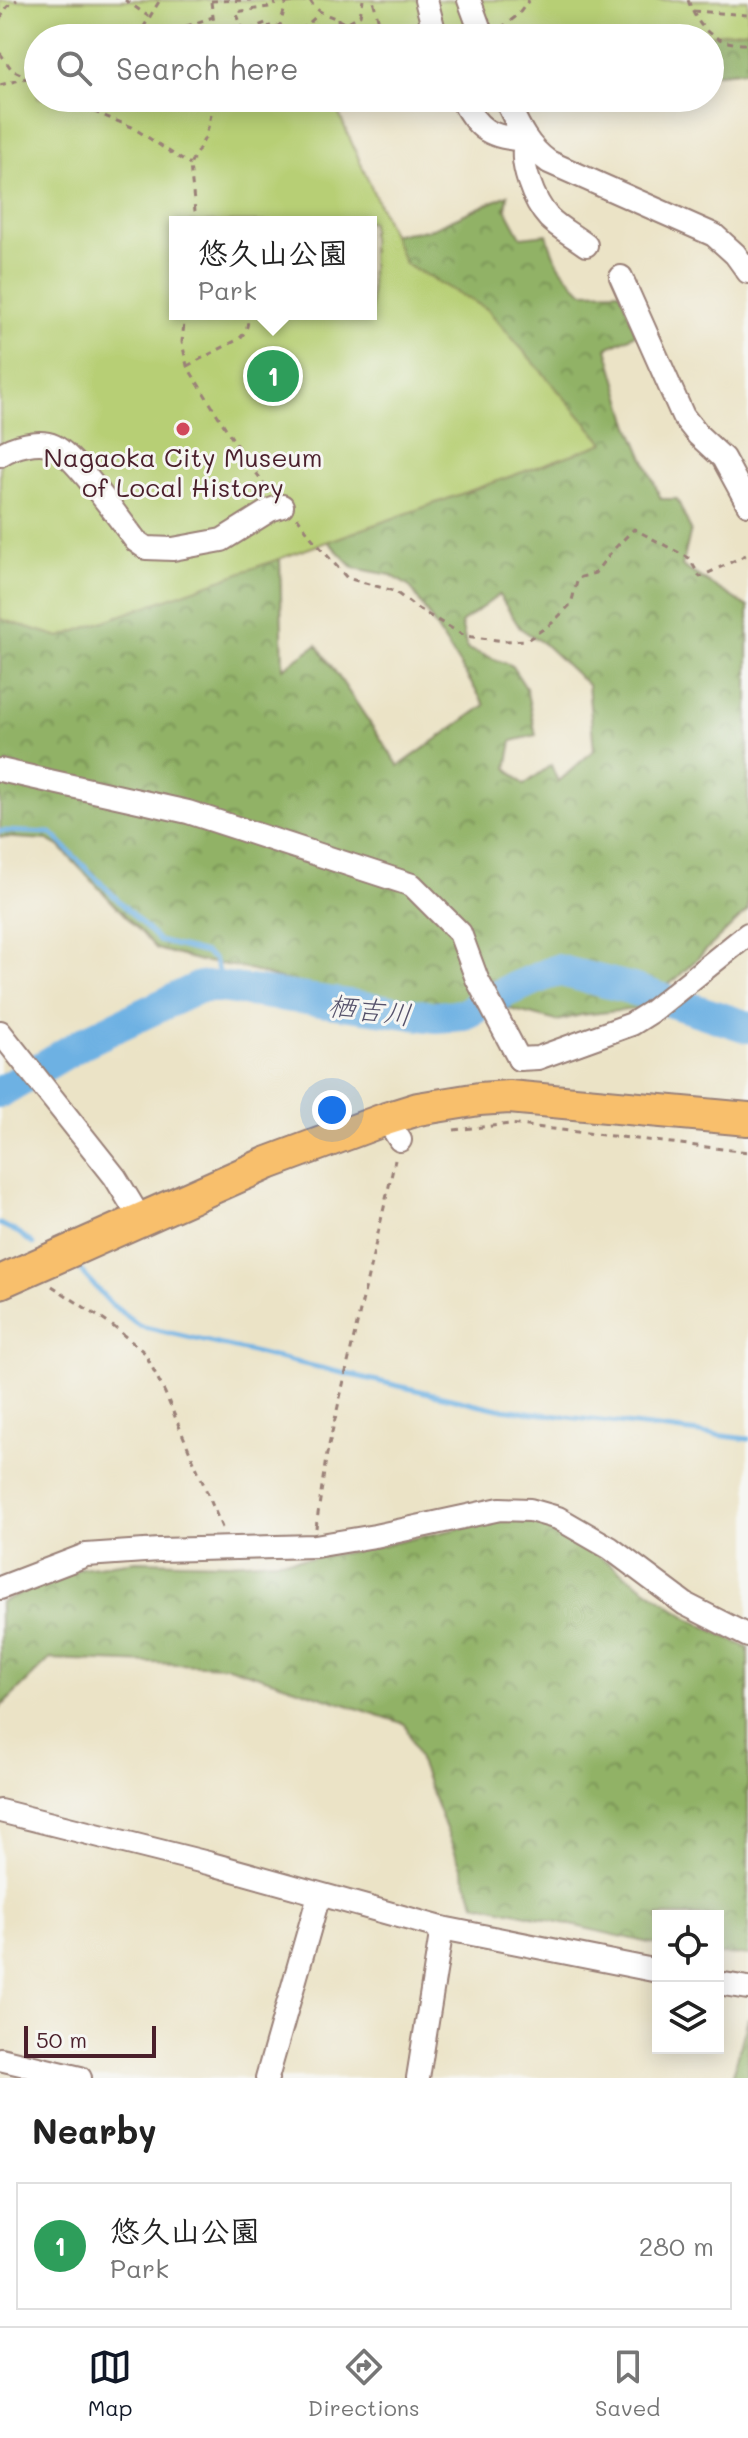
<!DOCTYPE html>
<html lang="en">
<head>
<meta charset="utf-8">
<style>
  body { margin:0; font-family:Mali,"Klee One",sans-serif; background:#f6f6f6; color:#222 }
  .controls { position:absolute; right:24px; bottom:24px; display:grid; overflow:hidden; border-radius:0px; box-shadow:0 4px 20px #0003 }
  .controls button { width:72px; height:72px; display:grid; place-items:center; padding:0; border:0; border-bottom:2px solid #e0e0e0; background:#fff; color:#222; font:40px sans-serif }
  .scale { position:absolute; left:24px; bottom:20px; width:132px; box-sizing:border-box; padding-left:8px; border:4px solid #4a1f2b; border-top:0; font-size:22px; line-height:28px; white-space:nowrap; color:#4a1f2b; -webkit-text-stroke:6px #f6f6f2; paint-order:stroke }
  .you { position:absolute; left:332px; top:1110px; width:28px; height:28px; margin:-20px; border:6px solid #fff; border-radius:50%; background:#1a73e8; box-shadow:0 0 0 12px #1a73e833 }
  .badge { display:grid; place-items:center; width:52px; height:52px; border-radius:50%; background:#111827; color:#fff; font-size:26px; font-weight:700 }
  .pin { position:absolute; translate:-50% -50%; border:4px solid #fff; box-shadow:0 2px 8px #0006 }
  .popup { position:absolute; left:169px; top:216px; width:208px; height:104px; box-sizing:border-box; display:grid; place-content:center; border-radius:0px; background:#fff; filter:drop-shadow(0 2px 6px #0005); font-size:26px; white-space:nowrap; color:#767676 }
  .popup b { font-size:30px; color:#222 }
  .popup::after { content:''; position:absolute; left:50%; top:100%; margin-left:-16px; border:16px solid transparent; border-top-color:#fff }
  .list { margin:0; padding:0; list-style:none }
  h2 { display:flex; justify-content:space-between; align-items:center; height:104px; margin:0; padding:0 32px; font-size:34px }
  h2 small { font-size:26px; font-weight:400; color:#767676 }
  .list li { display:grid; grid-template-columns:52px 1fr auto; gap:24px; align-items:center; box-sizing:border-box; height:128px; margin:0 16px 16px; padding:0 16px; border:2px solid #e0e0e0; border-radius:0px }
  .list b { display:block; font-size:30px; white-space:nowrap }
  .list p { margin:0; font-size:26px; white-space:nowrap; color:#767676 }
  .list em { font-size:26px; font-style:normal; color:#767676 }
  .icon { flex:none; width:44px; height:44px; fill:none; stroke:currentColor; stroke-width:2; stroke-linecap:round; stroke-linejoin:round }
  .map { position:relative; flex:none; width:748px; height:2078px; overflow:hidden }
  .search { position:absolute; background:#fff; box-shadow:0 4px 20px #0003; left:24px; right:24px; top:24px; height:88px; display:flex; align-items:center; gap:20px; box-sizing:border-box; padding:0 28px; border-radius:44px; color:#767676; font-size:30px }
  .sheet { height:248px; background:#fff }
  nav { display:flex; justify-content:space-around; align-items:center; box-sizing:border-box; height:112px; border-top:2px solid #e0e0e0; background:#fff; font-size:22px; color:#767676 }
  nav a { display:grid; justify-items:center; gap:4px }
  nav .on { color:#111827 }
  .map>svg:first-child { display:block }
  .forest { fill:url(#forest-crowns); stroke:#6e6848; stroke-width:2; fill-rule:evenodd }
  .park { fill:#b7cf74; stroke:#807750; stroke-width:2; fill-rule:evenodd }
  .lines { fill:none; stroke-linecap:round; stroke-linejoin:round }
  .stream { stroke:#6db1e3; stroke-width:5 }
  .river { stroke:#6db1e3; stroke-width:32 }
  .minor-casing { stroke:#9a8178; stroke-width:26 }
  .highway-casing { stroke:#9a8178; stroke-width:36 }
  .path { stroke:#9a8178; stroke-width:3; stroke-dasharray:6 6; stroke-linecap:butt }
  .minor { stroke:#fff; stroke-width:22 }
  .highway { stroke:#f8bf6c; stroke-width:32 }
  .poi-dot { fill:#d1495b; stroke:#f6f6f2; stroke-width:3 }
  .labels { text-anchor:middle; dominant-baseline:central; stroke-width:6; stroke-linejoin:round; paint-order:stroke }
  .poi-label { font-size:26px; fill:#4a1f2b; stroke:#f6f6f2 }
  .water-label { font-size:28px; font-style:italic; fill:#56526b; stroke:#f6f6f2 }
</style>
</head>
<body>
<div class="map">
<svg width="748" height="2078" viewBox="0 0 748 2078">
  <defs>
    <pattern id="forest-crowns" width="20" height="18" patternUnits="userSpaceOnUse" patternTransform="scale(2)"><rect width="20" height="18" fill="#91b266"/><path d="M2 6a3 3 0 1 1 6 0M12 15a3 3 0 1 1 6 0" fill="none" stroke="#789054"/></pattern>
  </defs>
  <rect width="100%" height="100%" fill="#f6f6f2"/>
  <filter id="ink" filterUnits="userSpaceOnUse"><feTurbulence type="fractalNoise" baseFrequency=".0125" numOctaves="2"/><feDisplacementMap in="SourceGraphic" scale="16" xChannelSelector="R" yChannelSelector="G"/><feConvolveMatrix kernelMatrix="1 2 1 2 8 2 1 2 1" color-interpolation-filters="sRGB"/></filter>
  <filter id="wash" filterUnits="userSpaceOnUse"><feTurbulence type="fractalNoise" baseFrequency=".006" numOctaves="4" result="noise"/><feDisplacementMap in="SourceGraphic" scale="32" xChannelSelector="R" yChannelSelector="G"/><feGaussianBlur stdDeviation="1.8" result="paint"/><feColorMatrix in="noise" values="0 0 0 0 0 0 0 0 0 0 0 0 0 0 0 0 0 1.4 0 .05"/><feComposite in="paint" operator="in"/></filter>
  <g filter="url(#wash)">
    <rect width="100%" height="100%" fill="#ebe3c6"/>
    <g class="forest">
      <polygon points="748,0 748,70 710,74 710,38 621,38"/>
      <path d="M 0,92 L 30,102 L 112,98 L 175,222 L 151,295 L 266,539 L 280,558 L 283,668 L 317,645 L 399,766 L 485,705 L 411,588 L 391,575 L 354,568 L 300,513 L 371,314 L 371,237 L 428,230 L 508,195 L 506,209 L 521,237 L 547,234 C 553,260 564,274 583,292 L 620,291 L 636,334 L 607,348 L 628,421 L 661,499 L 677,499 L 691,530 L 682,566 L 748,607 L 748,910 L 677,978 L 636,1009 L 581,1015 L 557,1021 L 510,1009 L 449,1005 L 437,1001 L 421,1004 L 390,1000 L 369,995 L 337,995 L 316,986 L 287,981 L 239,967 L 200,961 L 157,949 L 59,846 L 48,840 L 0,837 ZM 499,595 L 520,628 L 544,644 L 588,685 L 594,750 L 558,782 L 551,765 L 524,785 L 507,768 L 512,741 L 536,735 L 526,688 L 511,665 L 467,649 L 461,623 Z"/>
      <polygon points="513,1520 541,1524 593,1552 690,1619 748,1648 748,1955 718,1954 718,1916 658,1916 658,1945 475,1903 405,1724 228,1666 50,1659 0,1708 0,1602 81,1568 136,1561 228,1563 313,1558 361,1550 493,1521"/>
      <polygon points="748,2017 748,2078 732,2078"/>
    </g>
    <path class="park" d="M 0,0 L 748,0 L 748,30 L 682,38 L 38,38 L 38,98 L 357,98 L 336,107 L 405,264 L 487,309 L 604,443 L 60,637 L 0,619 ZM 175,222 L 371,222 L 371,314 L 175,314 Z"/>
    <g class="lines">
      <g class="stream">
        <polyline points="0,831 51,833 159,941 205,953 214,959 219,973 220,987"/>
        <polyline points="0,1224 19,1233 33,1244"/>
        <polyline points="79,1269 111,1304 140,1326 494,1408 748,1439"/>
      </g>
      <polyline class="river" points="0,1092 86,1041 200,987 220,987 435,1017 463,1015 507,991 557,970 629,988 748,1027"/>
    </g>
  </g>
  <g filter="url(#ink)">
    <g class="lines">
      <g class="minor-casing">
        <g id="minor">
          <polyline points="426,0 436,38"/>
          <polyline points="469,0 483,38"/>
          <path d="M 461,98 C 478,131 490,137 526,140"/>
          <path d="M 505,98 C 517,123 526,146 549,162 L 714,235 L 735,254 L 748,272"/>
          <path d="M 526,140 C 518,162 534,202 549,218 C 559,228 574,236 586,245"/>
          <polyline points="621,277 683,416 698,435 723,458 748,504"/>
          <path d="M 0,455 C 13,446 39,439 54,446 C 75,456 120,520 136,541 L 146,548 L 173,549 L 222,540 L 270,510 L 282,506"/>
          <polyline points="0,770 188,812 412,885 460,933 477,979 519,1059"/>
          <polyline points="0,1032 115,1177 141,1220"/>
          <polyline points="519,1059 538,1058 632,1024 651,1012 748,934"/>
          <polyline points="386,1119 400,1140"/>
          <polyline points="0,1588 86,1555 159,1550 315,1546 375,1536 500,1509 530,1510 558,1518 610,1548 685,1604 748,1636"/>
          <polyline points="0,1811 208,1863 442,1928 658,1971"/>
          <polyline points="718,1983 748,1988"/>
          <polyline points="0,2059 80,2078"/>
          <polyline points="267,2078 319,1895"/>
          <polyline points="418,2078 442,1928"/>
        </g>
      </g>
      <g class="highway-casing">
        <polyline id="highway" points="0,1282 268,1163 386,1119 418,1109 479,1099 509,1097 748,1119"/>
      </g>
      <g class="path">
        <polyline points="125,0 148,16"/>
        <polyline points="274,0 275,6 236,12 244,32 268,22 271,30 280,25"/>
        <polyline points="287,0 280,25 291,38"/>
        <path d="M 310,0 C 318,16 332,14 345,24 L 360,15 L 363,0"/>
        <path d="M 688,0 C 699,30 714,44 748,44"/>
        <polyline points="211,1 252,0"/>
        <polyline points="211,2 216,38"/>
        <polyline points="287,3 310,0"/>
        <polyline points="693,11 748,15"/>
        <polyline points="338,18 339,38"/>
        <polyline points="0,19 7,7 17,0"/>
        <polyline points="501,28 518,15 529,0"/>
        <polyline points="137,38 160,0"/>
        <polyline points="152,38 213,17"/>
        <polyline points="292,38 319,14"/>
        <polyline points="353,38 380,26 373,0"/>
        <polyline points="0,53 12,70 38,82"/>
        <polyline points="0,85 27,78"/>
        <polyline points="74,98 92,111 132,127 190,165"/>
        <polyline points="92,111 101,98"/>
        <polyline points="200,222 195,211 190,165 206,136 215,98"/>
        <polyline points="185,314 182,342 187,366 240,451 269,490"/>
        <path d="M 187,366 L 239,339 C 247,331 249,325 247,314"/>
        <polyline points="297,517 311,537 347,578 394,591 418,609 465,636 504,641 527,640 552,623 571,604 578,578 595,573 612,551 634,529 689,558 700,577 748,554"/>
        <polyline points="454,1130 510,1124 748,1152"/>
        <polyline points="52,1286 114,1327 145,1353 165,1393 223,1530"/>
        <polyline points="316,1528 326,1458 395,1160"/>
      </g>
      <use href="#minor" class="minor"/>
      <use href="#highway" class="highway"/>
    </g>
  </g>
  <circle class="poi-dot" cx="183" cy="429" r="8"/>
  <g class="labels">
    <g class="poi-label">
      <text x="183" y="457">Nagaoka City Museum<tspan x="183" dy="30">of Local History</tspan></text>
    </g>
    <g class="water-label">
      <text transform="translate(370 1009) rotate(7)">栖吉川</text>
    </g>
  </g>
</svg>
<div class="controls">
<button><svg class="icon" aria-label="locate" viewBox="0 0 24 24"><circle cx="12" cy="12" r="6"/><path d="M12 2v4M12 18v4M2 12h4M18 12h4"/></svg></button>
<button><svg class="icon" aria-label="layers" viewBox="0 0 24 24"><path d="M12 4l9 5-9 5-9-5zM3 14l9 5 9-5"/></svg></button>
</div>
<div class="scale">50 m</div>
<div class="you"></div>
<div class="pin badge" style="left:273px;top:376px;background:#2e9e5b">1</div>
<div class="popup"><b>悠久山公園</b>Park</div>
<div class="search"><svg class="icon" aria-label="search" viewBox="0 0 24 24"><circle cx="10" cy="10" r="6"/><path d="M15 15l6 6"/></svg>Search here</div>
</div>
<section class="sheet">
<h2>Nearby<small></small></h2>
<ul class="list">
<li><span class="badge" style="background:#2e9e5b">1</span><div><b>悠久山公園</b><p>Park</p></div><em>280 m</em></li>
</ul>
</section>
<nav>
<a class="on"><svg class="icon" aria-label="map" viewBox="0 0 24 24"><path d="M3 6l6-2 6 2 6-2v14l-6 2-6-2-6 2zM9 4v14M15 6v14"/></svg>Map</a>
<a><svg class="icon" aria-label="directions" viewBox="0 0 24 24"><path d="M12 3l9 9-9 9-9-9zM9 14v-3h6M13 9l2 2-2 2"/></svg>Directions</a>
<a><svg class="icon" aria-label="saved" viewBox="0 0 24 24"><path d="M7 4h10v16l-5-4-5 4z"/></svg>Saved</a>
</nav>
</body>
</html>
